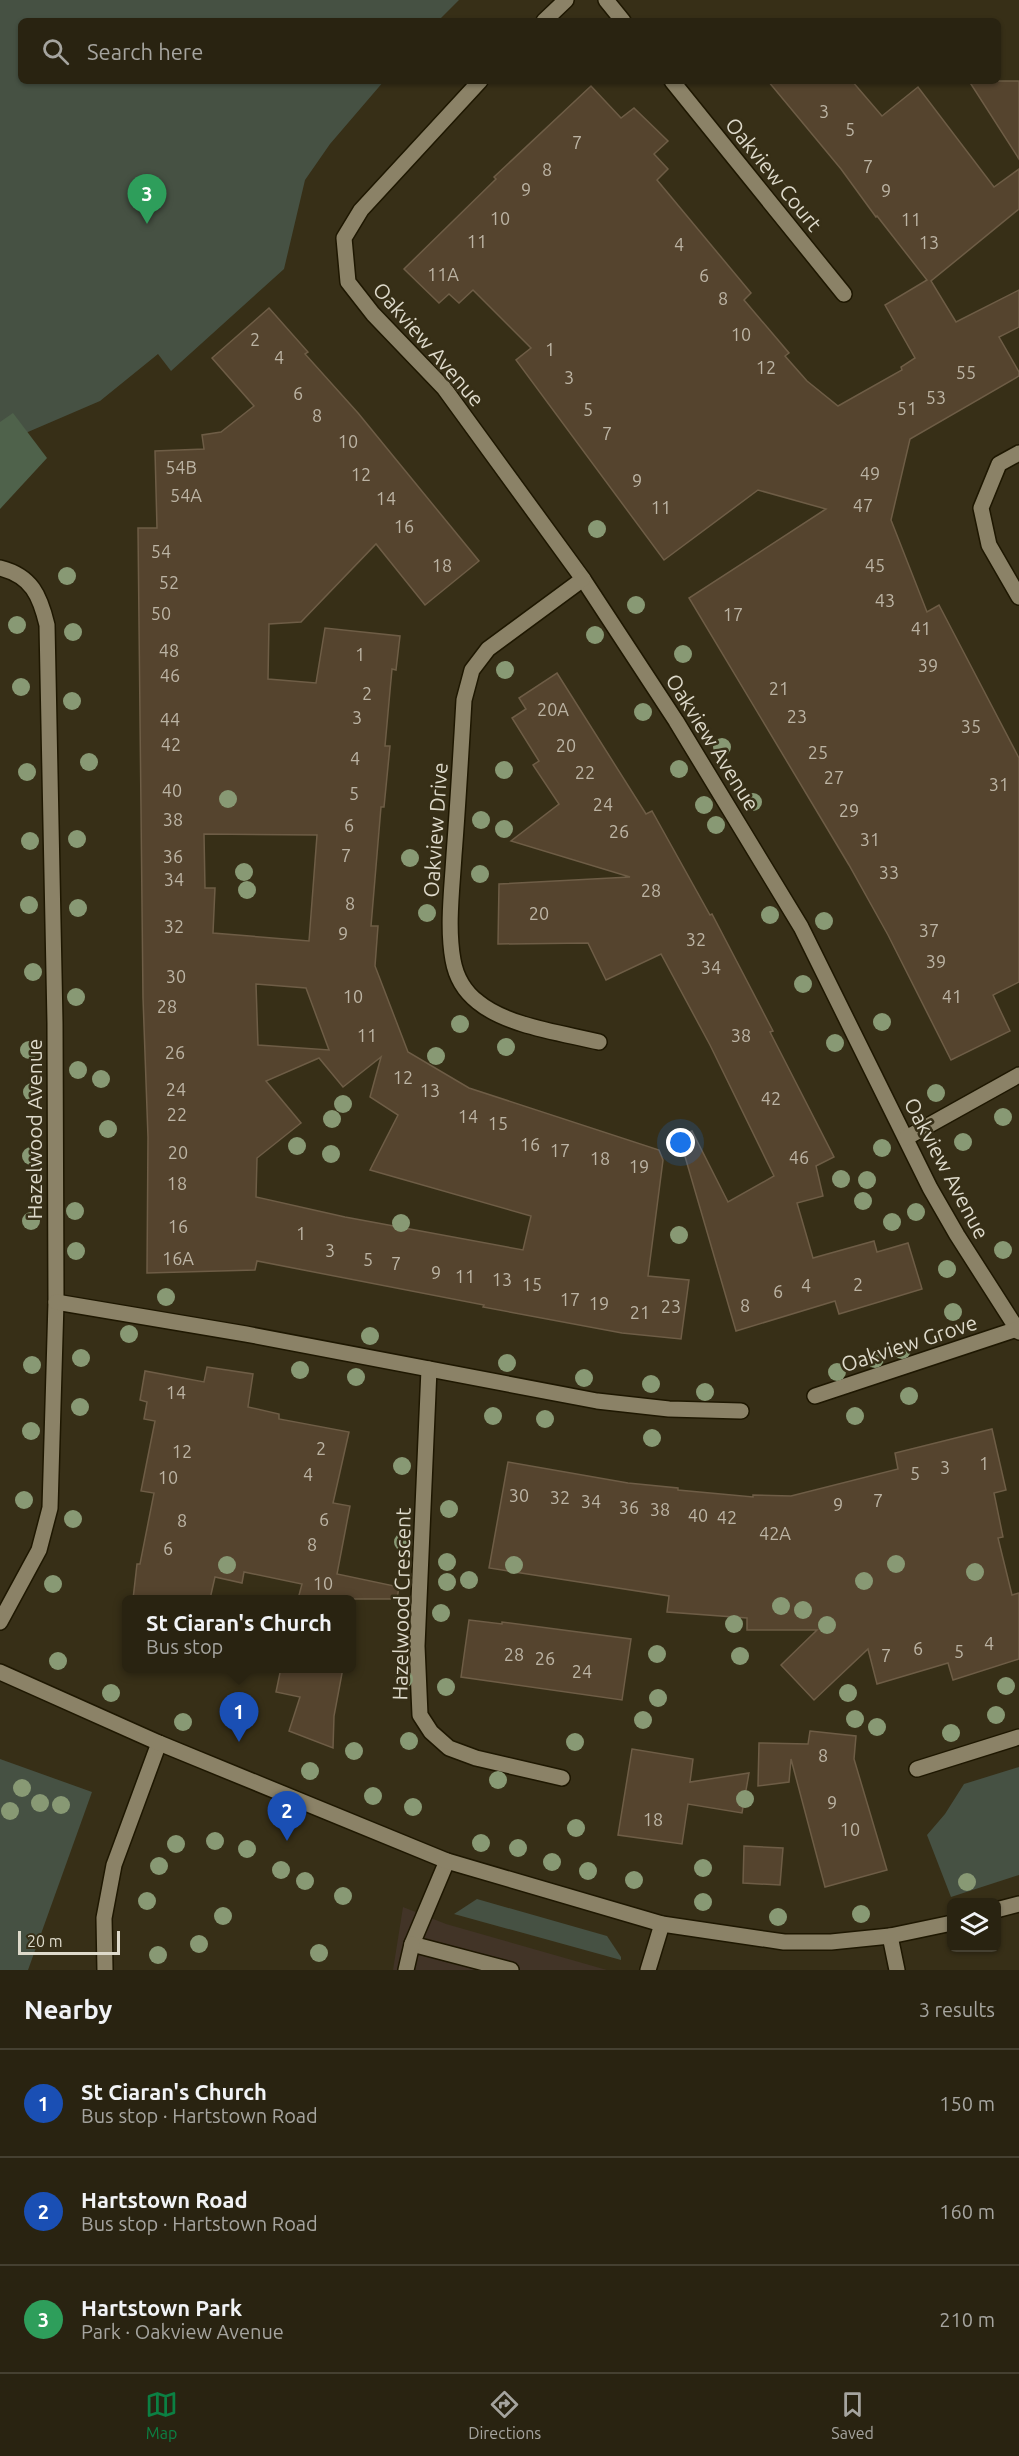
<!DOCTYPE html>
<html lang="en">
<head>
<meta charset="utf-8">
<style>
  body { margin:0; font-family:Ubuntu,sans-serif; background:#352f1f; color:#f1f3f6 }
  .controls { position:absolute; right:18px; bottom:18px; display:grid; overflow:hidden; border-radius:9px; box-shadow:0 2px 4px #0004 }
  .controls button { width:54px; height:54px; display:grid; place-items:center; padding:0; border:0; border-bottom:2px solid #454031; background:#292311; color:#f1f3f6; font:30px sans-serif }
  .scale { position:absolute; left:18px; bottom:15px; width:102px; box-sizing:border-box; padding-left:6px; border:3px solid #dedacb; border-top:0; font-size:16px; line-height:21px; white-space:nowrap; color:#dedacb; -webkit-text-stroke:4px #372f17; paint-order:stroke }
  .you { position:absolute; left:681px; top:1143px; width:21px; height:21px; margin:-15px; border:4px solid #fff; border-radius:50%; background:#1a73e8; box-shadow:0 0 0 9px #1a73e833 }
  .badge { display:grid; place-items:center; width:39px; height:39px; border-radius:50%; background:#0b8043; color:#fff; font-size:20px; font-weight:700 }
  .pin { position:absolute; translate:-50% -50px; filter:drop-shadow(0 2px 3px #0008) }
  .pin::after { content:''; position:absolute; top:32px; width:21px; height:18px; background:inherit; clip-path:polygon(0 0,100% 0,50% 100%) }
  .popup { position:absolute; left:122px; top:1595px; width:234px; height:78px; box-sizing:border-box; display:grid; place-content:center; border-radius:9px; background:#292311; filter:drop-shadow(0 2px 4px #0005); font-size:20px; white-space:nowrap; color:#a5a49f }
  .popup b { font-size:22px; color:#f1f3f6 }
  .popup::after { content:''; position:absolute; left:50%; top:100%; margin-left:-12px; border:12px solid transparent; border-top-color:#292311 }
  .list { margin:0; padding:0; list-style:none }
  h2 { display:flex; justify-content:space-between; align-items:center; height:78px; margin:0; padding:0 24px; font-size:26px }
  h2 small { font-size:20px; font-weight:400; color:#a5a49f }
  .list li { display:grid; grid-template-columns:39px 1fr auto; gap:18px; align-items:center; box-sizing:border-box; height:108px; padding:0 24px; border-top:2px solid #454031 }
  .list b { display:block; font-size:22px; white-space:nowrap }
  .list p { margin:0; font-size:20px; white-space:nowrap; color:#a5a49f }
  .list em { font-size:20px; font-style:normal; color:#a5a49f }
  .icon { flex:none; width:33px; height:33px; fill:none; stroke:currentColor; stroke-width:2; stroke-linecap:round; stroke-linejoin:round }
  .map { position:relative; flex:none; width:1019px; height:1970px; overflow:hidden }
  .search { position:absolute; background:#292311; box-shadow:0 2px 4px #0004; left:18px; right:18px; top:18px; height:66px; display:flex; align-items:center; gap:15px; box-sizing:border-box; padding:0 21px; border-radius:9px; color:#a5a49f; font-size:22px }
  .sheet { height:402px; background:#292311 }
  nav { display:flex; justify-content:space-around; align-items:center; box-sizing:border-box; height:84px; border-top:2px solid #454031; background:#292311; font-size:16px; color:#a5a49f }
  nav a { display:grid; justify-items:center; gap:3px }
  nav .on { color:#0b8043 }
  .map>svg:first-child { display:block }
  .commercial { fill:#423427 }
  .green { fill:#465143 }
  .forest { fill:#4f624b }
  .building { fill:#55442e; stroke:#6e5d46; stroke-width:1.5; fill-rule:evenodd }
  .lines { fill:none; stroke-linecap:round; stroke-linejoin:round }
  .lane-casing { stroke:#1e1701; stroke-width:18 }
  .street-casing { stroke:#1e1701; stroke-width:18 }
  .secondary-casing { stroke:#1e1701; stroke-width:18 }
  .lane { stroke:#8b8267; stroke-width:15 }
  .street { stroke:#8b8267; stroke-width:15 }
  .secondary { stroke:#8b8267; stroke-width:15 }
  .tree { fill:#889974 }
  .labels { text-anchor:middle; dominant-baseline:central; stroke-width:5; stroke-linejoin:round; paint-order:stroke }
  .number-label { font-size:18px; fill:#bcb4a4 }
  .street-label { font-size:21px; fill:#dedacb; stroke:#372f17 }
</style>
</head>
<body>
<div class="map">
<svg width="1019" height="1970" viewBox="0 0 1019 1970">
  <rect width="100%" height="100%" fill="#372f17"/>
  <polygon class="commercial" points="403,1907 446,1924 607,1970 393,1970"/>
  <g class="green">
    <polygon points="0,0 459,0 438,21 21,21 21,81 384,81 330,144 305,180 284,269 171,371 158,354 100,401 0,444"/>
    <polygon points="0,1759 92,1792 28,1970 0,1970"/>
    <polygon points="1019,1767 1019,1875 951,1897 927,1835 945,1814 964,1784"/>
    <polygon points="477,1899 607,1936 621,1957 621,1960 454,1914"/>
  </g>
  <polygon class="forest" points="13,413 47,458 0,509 0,422"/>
  <g class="building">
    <polygon points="768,81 852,81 882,116 918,87 994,187 1019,169 1019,209 931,281 956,322 1019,290 1019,327 999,337 1019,372 1019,376 910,439 891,520 927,612 939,605 1019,758 1019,982 993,995 1010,1031 951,1060 888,935 849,865 689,598 826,509 758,490 664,560 516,360 531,348 473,290 459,303 449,294 439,303 404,269 496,179 494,177 591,86 621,118 634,108 668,141 654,154 668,169 657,180 751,293 744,300 789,353 785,356 807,381 838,406 902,370 901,367 915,358 885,305 927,280 877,216 876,217 841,169"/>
    <polygon points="969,81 1019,81 1019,159"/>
    <path d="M 269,308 L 308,352 L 305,354 L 358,413 L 479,561 L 425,605 L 376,544 L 301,622 L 269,624 L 268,679 L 316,683 L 325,628 L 400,636 L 396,670 L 392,669 L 385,746 L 390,746 L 384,807 L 381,807 L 371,926 L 378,926 L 375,966 L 408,1052 L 469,1088 L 659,1150 L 663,1160 L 648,1276 L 689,1280 L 681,1339 L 622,1333 L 483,1307 L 484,1305 L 257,1261 L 255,1270 L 147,1273 L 148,1137 L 143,998 L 138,528 L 157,528 L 155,451 L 204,449 L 202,435 L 221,432 L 254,406 L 212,358 ZM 204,834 L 317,835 L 309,941 L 213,933 L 215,888 L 205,888 ZM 256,984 L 306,988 L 329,1050 L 258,1045 ZM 381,1057 L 370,1097 L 398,1115 L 370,1170 L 531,1216 L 523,1250 L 345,1217 L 256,1197 L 257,1158 L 301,1123 L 266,1081 L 319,1058 L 343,1087 Z"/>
    <polygon points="557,673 646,814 652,811 710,915 712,914 773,1031 770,1032 834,1157 816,1166 823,1196 797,1203 813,1258 874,1241 877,1252 908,1243 922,1289 839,1314 835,1301 736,1331 679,1136 692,1131 728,1202 774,1176 710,1045 661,954 606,980 588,943 498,944 499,884 630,877 511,841 559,804 533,765 539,761 512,718 526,709 519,698"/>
    <polygon points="207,1367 253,1374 248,1407 279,1414 279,1419 349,1432 333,1503 350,1506 337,1574 399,1587 397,1599 298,1599 302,1584 244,1572 242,1583 215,1577 210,1599 133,1599 137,1564 140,1564 154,1493 141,1491 155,1421 144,1419 147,1402 140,1400 145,1371 204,1382"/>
    <polygon points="992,1429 1006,1490 994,1493 1003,1537 998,1538 1012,1595 1019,1593 1019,1659 953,1680 948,1663 877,1684 868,1649 814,1700 781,1665 817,1630 747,1630 747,1618 667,1612 669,1596 489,1568 508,1462 628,1483 678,1488 678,1490 753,1497 753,1495 791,1496 898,1469 895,1453"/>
    <polygon points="469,1620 502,1624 502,1622 631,1639 622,1700 461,1677"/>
    <polygon points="281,1668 343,1668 334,1716 333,1748 289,1731 300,1697 276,1692"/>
    <polygon points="810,1731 856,1736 854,1759 887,1870 825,1887 791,1759 789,1782 758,1786 759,1743 808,1744"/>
    <polygon points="632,1749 693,1759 690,1782 749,1773 742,1813 688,1804 682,1844 618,1835"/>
    <polygon points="744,1846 783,1848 780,1885 743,1883"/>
  </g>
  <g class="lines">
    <g class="lane-casing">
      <g id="lane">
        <polyline points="447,1861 412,1944 511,1970"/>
        <polyline points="105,1970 104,1918 114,1865 159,1743"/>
        <polyline points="406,1970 412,1944"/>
        <polyline points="648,1970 662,1924"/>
      </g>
    </g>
    <g class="street-casing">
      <g id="street">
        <polyline points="606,0 623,21"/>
        <polyline points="544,21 566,0"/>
        <polyline points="480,81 361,210 344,238 348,282 373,314 444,388 583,579 676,721 801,927 930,1188 957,1235 1019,1332"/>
        <polyline points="672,81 844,294"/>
        <polyline points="1019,453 999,464 981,508 989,545 1019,597"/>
        <path d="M 0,568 C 32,576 40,596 47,625 L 55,1023 L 56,1302 L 50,1508 L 39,1550 L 0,1622"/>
        <path d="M 583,579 L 488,649 L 472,670 L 464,700 C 461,752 458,804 454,855 C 452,889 447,927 453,960 C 456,977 465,992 478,1002 C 507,1026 562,1033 599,1042"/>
        <polyline points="906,1138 1019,1075"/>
        <polyline points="56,1302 246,1334 597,1401 669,1409 741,1411"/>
        <polyline points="429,1369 417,1646 420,1715 431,1732 449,1748 476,1758 562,1778"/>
        <polyline points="815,1396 1017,1329"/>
        <polyline points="917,1769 1019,1737"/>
        <polyline points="890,1936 897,1970"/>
      </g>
    </g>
    <g class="secondary-casing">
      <g id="secondary">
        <polyline points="0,1672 159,1743 447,1861 662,1924 784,1942 831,1942 890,1936 952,1923"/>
        <polyline points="996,1910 1019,1904"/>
      </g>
    </g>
    <use href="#lane" class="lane"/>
    <use href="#street" class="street"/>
    <use href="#secondary" class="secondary"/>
  </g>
  <g class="tree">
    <circle cx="597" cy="529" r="9"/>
    <circle cx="67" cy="576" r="9"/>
    <circle cx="636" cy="605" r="9"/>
    <circle cx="17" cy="625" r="9"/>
    <circle cx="73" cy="632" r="9"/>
    <circle cx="595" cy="635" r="9"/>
    <circle cx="683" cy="654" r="9"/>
    <circle cx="505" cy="670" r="9"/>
    <circle cx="21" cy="687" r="9"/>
    <circle cx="72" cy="701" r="9"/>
    <circle cx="643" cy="712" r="9"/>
    <circle cx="722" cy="747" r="9"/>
    <circle cx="89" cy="762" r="9"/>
    <circle cx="679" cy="769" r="9"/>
    <circle cx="504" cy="770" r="9"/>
    <circle cx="27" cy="772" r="9"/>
    <circle cx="228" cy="799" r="9"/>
    <circle cx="753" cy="802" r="9"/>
    <circle cx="704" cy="805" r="9"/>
    <circle cx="481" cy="820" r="9"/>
    <circle cx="716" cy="825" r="9"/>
    <circle cx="504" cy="829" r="9"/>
    <circle cx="77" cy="839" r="9"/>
    <circle cx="30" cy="841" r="9"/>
    <circle cx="410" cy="858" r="9"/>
    <circle cx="244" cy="872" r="9"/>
    <circle cx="480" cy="874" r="9"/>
    <circle cx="247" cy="890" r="9"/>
    <circle cx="29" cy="905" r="9"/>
    <circle cx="78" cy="908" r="9"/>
    <circle cx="427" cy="913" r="9"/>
    <circle cx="770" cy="915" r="9"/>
    <circle cx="824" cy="921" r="9"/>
    <circle cx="33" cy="972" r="9"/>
    <circle cx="803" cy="984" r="9"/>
    <circle cx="76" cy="997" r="9"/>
    <circle cx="882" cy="1022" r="9"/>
    <circle cx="460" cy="1024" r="9"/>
    <circle cx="835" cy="1043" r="9"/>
    <circle cx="506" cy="1047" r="9"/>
    <circle cx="29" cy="1050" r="9"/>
    <circle cx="436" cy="1056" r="9"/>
    <circle cx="78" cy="1070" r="9"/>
    <circle cx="101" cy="1079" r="9"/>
    <circle cx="32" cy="1092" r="9"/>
    <circle cx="936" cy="1093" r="9"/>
    <circle cx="343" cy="1104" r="9"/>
    <circle cx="1003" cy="1117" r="9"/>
    <circle cx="332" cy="1119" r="9"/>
    <circle cx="108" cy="1129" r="9"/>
    <circle cx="963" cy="1142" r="9"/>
    <circle cx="297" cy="1146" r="9"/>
    <circle cx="882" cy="1148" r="9"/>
    <circle cx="331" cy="1154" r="9"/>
    <circle cx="31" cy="1156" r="9"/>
    <circle cx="841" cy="1179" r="9"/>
    <circle cx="867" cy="1180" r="9"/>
    <circle cx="863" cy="1201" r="9"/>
    <circle cx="75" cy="1211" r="9"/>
    <circle cx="916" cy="1212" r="9"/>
    <circle cx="31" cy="1221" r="9"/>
    <circle cx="892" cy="1222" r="9"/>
    <circle cx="401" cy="1223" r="9"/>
    <circle cx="679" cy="1235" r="9"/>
    <circle cx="1003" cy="1250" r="9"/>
    <circle cx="76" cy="1251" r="9"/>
    <circle cx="947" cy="1269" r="9"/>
    <circle cx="166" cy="1297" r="9"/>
    <circle cx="953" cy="1312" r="9"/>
    <circle cx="129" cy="1334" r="9"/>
    <circle cx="370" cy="1336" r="9"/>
    <circle cx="902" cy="1350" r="9"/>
    <circle cx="81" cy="1358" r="9"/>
    <circle cx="875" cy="1359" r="9"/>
    <circle cx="507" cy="1363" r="9"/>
    <circle cx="32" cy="1365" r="9"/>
    <circle cx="300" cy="1370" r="9"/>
    <circle cx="837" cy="1372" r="9"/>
    <circle cx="356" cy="1377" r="9"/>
    <circle cx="584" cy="1378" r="9"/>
    <circle cx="651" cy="1384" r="9"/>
    <circle cx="705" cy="1392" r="9"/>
    <circle cx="909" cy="1396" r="9"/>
    <circle cx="80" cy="1407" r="9"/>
    <circle cx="493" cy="1416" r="9"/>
    <circle cx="855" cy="1416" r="9"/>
    <circle cx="545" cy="1419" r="9"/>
    <circle cx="31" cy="1431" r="9"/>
    <circle cx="652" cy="1438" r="9"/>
    <circle cx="402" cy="1466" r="9"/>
    <circle cx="24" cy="1500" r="9"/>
    <circle cx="449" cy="1509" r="9"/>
    <circle cx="73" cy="1519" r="9"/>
    <circle cx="403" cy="1542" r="9"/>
    <circle cx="447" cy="1562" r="9"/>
    <circle cx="896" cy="1564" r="9"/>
    <circle cx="227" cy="1565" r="9"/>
    <circle cx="514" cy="1565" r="9"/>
    <circle cx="975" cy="1572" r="9"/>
    <circle cx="469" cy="1580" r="9"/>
    <circle cx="864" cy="1581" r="9"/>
    <circle cx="447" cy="1582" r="9"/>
    <circle cx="53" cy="1584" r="9"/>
    <circle cx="781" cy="1606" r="9"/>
    <circle cx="803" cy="1610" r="9"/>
    <circle cx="441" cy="1613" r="9"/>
    <circle cx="734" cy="1624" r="9"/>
    <circle cx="827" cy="1625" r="9"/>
    <circle cx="657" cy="1654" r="9"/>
    <circle cx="740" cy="1656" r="9"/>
    <circle cx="58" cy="1661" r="9"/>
    <circle cx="404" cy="1679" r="9"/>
    <circle cx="1006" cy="1686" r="9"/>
    <circle cx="446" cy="1687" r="9"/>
    <circle cx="111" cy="1693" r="9"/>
    <circle cx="848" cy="1693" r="9"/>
    <circle cx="658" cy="1698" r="9"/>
    <circle cx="996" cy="1715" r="9"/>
    <circle cx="855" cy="1719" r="9"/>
    <circle cx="643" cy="1720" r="9"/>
    <circle cx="183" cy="1722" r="9"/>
    <circle cx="877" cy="1727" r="9"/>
    <circle cx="951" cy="1733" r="9"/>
    <circle cx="409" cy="1741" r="9"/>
    <circle cx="575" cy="1742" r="9"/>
    <circle cx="354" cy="1751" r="9"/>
    <circle cx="310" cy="1771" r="9"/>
    <circle cx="498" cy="1780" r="9"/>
    <circle cx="22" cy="1788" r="9"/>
    <circle cx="373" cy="1796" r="9"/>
    <circle cx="745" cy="1799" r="9"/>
    <circle cx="40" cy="1803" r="9"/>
    <circle cx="61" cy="1805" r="9"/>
    <circle cx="413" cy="1807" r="9"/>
    <circle cx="10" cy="1811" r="9"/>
    <circle cx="576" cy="1828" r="9"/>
    <circle cx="215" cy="1841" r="9"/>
    <circle cx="481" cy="1843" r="9"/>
    <circle cx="176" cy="1844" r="9"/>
    <circle cx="518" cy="1848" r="9"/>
    <circle cx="247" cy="1849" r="9"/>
    <circle cx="552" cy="1862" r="9"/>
    <circle cx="159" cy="1866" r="9"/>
    <circle cx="703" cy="1868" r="9"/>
    <circle cx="281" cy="1870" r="9"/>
    <circle cx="588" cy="1871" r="9"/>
    <circle cx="634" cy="1880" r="9"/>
    <circle cx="305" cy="1881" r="9"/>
    <circle cx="967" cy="1882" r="9"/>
    <circle cx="343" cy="1896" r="9"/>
    <circle cx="147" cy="1901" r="9"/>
    <circle cx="703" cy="1902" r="9"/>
    <circle cx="861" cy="1914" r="9"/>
    <circle cx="223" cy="1916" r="9"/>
    <circle cx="778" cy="1917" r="9"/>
    <circle cx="199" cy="1944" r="9"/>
    <circle cx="319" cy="1953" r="9"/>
    <circle cx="158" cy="1955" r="9"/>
  </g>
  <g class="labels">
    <g class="number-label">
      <text x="824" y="111">3</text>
      <text x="850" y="129">5</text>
      <text x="577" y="142">7</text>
      <text x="868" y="166">7</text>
      <text x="547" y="169">8</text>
      <text x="526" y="189">9</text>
      <text x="886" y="190">9</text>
      <text x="500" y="218">10</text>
      <text x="911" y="219">11</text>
      <text x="477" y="241">11</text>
      <text x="929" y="242">13</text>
      <text x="679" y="244">4</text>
      <text x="443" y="274">11A</text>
      <text x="704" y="275">6</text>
      <text x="723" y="298">8</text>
      <text x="741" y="334">10</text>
      <text x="255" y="339">2</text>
      <text x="550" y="349">1</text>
      <text x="279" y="357">4</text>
      <text x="766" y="367">12</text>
      <text x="966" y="372">55</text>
      <text x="569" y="377">3</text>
      <text x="298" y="393">6</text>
      <text x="936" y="397">53</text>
      <text x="907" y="408">51</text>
      <text x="588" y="409">5</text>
      <text x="317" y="415">8</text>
      <text x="607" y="433">7</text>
      <text x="348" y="441">10</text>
      <text x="181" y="467">54B</text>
      <text x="870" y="473">49</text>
      <text x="361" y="474">12</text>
      <text x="637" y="480">9</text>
      <text x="186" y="495">54A</text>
      <text x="386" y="498">14</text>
      <text x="863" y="505">47</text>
      <text x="661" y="507">11</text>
      <text x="404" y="526">16</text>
      <text x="161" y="551">54</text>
      <text x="442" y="565">18</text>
      <text x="875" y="565">45</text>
      <text x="169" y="582">52</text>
      <text x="885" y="600">43</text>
      <text x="161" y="613">50</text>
      <text x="733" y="614">17</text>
      <text x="921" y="628">41</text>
      <text x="169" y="650">48</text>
      <text x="360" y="654">1</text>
      <text x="928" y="665">39</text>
      <text x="170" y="675">46</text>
      <text x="779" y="688">21</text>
      <text x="367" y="693">2</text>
      <text x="553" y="709">20A</text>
      <text x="797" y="716">23</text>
      <text x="357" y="717">3</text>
      <text x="170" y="719">44</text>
      <text x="971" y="726">35</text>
      <text x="171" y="744">42</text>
      <text x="566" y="745">20</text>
      <text x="818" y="752">25</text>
      <text x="355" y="758">4</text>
      <text x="585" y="772">22</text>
      <text x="834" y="777">27</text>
      <text x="999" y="784">31</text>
      <text x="172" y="790">40</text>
      <text x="354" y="793">5</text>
      <text x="603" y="804">24</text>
      <text x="849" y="810">29</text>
      <text x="173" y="819">38</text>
      <text x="349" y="825">6</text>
      <text x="619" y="831">26</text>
      <text x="870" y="839">31</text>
      <text x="346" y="855">7</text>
      <text x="173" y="856">36</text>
      <text x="889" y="872">33</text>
      <text x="174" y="879">34</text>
      <text x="651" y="890">28</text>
      <text x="350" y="903">8</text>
      <text x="539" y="913">20</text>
      <text x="174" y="926">32</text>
      <text x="929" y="930">37</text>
      <text x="343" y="933">9</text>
      <text x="696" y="939">32</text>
      <text x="936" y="961">39</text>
      <text x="711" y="967">34</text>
      <text x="176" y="976">30</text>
      <text x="353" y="996">10</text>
      <text x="952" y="996">41</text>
      <text x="167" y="1006">28</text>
      <text x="367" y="1035">11</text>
      <text x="741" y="1035">38</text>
      <text x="175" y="1052">26</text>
      <text x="403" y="1077">12</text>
      <text x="176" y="1089">24</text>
      <text x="430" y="1090">13</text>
      <text x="771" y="1098">42</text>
      <text x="177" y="1114">22</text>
      <text x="468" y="1116">14</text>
      <text x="498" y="1123">15</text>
      <text x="530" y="1144">16</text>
      <text x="560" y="1150">17</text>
      <text x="178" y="1152">20</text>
      <text x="799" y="1157">46</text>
      <text x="600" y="1158">18</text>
      <text x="639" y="1166">19</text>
      <text x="177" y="1183">18</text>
      <text x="178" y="1226">16</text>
      <text x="301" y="1233">1</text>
      <text x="330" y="1250">3</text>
      <text x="178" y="1258">16A</text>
      <text x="368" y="1259">5</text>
      <text x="396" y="1263">7</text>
      <text x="436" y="1272">9</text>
      <text x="465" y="1276">11</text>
      <text x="502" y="1279">13</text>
      <text x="532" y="1284">15</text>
      <text x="858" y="1284">2</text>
      <text x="806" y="1285">4</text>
      <text x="778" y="1291">6</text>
      <text x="570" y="1299">17</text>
      <text x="599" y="1303">19</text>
      <text x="745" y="1305">8</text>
      <text x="671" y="1306">23</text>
      <text x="640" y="1312">21</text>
      <text x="176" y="1392">14</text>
      <text x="321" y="1448">2</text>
      <text x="182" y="1451">12</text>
      <text x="984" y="1463">1</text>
      <text x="945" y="1467">3</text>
      <text x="915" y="1473">5</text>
      <text x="308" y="1474">4</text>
      <text x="168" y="1477">10</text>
      <text x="519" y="1495">30</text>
      <text x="560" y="1497">32</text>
      <text x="878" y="1500">7</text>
      <text x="591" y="1501">34</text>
      <text x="838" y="1504">9</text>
      <text x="629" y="1507">36</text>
      <text x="660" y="1509">38</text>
      <text x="698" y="1515">40</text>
      <text x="727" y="1517">42</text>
      <text x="324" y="1519">6</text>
      <text x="182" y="1520">8</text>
      <text x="775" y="1533">42A</text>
      <text x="312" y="1544">8</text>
      <text x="168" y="1548">6</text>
      <text x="323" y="1583">10</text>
      <text x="989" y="1643">4</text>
      <text x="918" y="1648">6</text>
      <text x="959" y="1651">5</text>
      <text x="514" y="1654">28</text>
      <text x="886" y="1655">7</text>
      <text x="545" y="1658">26</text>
      <text x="582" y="1671">24</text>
      <text x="823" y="1755">8</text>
      <text x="832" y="1802">9</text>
      <text x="653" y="1819">18</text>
      <text x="850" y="1829">10</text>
    </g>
    <g class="street-label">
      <text transform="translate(774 174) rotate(51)">Oakview Court</text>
      <text transform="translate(429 344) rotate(49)">Oakview Avenue</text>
      <text transform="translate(713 742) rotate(58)">Oakview Avenue</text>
      <text transform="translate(435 830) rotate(-86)">Oakview Drive</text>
      <text transform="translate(34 1129) rotate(-90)">Hazelwood Avenue</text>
      <text transform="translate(947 1168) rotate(62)">Oakview Avenue</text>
      <text transform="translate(909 1343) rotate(-18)">Oakview Grove</text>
      <text transform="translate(401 1604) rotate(-89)">Hazelwood Crescent</text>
    </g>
  </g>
</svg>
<div class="controls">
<button><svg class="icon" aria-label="layers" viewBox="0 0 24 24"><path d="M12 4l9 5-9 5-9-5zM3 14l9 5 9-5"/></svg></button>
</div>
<div class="scale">20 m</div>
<div class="you"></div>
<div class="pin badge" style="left:239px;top:1742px;background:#1a4fb4">1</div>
<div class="popup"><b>St Ciaran's Church</b>Bus stop</div>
<div class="pin badge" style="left:287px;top:1841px;background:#1a4fb4">2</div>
<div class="pin badge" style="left:147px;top:224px;background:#2e9e5b">3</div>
<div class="search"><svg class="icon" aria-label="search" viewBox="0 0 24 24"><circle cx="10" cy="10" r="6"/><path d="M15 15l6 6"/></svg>Search here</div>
</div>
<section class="sheet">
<h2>Nearby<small>3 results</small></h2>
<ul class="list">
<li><span class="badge" style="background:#1a4fb4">1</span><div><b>St Ciaran's Church</b><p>Bus stop · Hartstown Road</p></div><em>150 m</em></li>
<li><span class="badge" style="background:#1a4fb4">2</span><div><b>Hartstown Road</b><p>Bus stop · Hartstown Road</p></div><em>160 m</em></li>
<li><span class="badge" style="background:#2e9e5b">3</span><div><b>Hartstown Park</b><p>Park · Oakview Avenue</p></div><em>210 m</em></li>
</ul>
</section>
<nav>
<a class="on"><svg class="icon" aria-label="map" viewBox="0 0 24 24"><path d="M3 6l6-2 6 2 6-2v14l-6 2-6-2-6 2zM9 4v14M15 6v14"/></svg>Map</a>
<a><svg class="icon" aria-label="directions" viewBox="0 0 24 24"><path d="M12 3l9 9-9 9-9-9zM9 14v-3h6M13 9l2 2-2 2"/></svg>Directions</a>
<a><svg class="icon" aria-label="saved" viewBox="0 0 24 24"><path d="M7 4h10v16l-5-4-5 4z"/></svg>Saved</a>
</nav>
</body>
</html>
